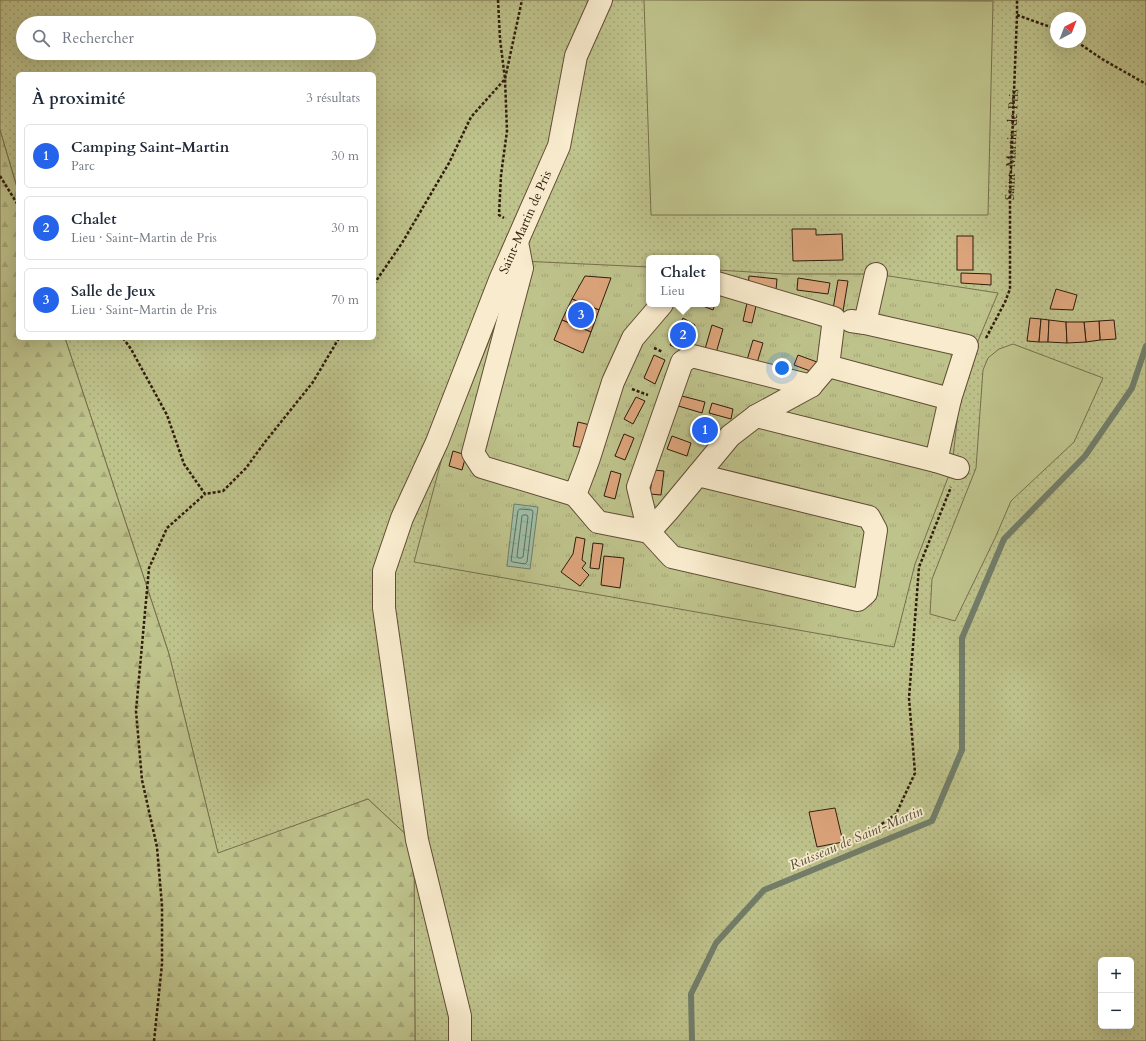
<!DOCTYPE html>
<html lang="fr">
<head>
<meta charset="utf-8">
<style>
  body { margin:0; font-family:Cardo,serif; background:#f2f2f3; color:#1f2937 }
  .controls { position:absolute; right:12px; bottom:12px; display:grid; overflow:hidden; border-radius:6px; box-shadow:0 4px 16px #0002 }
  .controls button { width:36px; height:36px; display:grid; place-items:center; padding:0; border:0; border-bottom:1px solid #e0e1e3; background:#fff; color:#1f2937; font:20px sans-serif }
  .compass { position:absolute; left:1050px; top:12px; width:36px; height:36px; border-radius:50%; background:#fff; box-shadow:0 4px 16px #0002; rotate:42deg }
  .you { position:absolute; left:782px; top:368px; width:14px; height:14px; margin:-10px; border:3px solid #fff; border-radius:50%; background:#1a73e8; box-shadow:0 0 0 6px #1a73e833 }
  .badge { display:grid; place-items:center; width:26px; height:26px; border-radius:50%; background:#2563eb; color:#fff; font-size:13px; font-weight:700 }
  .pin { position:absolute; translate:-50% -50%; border:2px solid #fff; box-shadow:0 1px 4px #0006 }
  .popup { position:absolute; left:646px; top:255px; width:74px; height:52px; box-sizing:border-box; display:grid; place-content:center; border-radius:6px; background:#fff; filter:drop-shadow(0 1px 3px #0005); font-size:13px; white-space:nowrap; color:#747a83 }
  .popup b { font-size:15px; color:#1f2937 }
  .popup::after { content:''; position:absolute; left:50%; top:100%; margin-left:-8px; border:8px solid transparent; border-top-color:#fff }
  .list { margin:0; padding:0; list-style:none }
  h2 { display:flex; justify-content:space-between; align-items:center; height:52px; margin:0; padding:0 16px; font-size:17px }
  h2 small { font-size:13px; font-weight:400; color:#747a83 }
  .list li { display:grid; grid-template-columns:26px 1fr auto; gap:12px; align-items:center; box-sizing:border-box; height:64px; margin:0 8px 8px; padding:0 8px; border:1px solid #e0e1e3; border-radius:6px }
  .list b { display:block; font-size:15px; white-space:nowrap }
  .list p { margin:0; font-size:13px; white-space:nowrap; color:#747a83 }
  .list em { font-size:13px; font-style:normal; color:#747a83 }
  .icon { flex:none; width:22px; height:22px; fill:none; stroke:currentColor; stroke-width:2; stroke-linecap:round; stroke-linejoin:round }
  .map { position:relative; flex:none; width:1146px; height:1041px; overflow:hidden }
  .search { position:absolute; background:#fff; box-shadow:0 4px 16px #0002; left:16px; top:16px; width:360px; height:44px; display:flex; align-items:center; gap:10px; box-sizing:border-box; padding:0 14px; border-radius:22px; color:#747a83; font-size:15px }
  .panel { position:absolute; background:#fff; box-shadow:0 4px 16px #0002; left:16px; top:72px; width:360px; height:268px; border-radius:6px }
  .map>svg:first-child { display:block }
  .grass { fill:url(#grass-dots); stroke:#776f4c; fill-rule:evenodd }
  .forest { fill:url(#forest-firs); stroke:#776f4c }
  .park { fill:url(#park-tufts); stroke:#776f4c }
  .garden { fill:#bec28b; stroke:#776f4c }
  .water { fill:url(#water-ripples); stroke:#727d69 }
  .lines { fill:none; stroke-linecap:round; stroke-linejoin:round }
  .shore { stroke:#676d5a; stroke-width:1 }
  .stream { stroke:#727d69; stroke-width:6 }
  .building { fill:#dca47b; stroke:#301c0c }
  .minor-casing { stroke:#624d36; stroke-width:24 }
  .path { stroke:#301c0c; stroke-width:2.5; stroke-dasharray:3 2; stroke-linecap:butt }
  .minor { stroke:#f9ecce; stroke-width:22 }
  .labels { text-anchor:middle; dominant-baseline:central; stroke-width:3.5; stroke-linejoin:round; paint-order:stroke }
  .street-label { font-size:13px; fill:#301c0c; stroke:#f9ecce }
  .water-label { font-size:14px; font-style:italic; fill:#514d3a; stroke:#f9ecce }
</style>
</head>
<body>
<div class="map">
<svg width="1146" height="1041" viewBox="0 0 1146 1041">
  <defs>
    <pattern id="grass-dots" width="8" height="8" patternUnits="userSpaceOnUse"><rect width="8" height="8" fill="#bec28b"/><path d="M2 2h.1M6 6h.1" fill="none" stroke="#a4a677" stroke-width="1.8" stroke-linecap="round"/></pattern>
    <pattern id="forest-firs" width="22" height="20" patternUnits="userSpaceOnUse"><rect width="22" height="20" fill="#bec28b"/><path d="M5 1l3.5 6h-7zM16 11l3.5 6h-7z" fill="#a4a677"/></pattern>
    <pattern id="park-tufts" width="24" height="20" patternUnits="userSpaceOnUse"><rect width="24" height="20" fill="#bec28b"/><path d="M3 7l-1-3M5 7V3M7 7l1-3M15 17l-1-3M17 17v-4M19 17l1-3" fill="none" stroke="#a4a677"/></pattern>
    <pattern id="water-ripples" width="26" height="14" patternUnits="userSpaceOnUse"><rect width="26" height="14" fill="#9ebea7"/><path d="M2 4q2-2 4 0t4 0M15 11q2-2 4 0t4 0" fill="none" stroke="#88a38f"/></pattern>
  </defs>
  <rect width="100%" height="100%" fill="#f6e1b4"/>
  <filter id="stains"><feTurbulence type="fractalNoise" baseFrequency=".005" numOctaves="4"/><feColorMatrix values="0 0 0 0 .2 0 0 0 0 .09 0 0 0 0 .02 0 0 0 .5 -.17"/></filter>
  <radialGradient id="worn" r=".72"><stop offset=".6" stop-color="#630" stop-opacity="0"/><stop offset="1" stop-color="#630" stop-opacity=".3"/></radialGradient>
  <path class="grass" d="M 0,0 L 1146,0 L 1146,1041 L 415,1041 L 414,842 L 368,799 L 218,854 L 169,654 L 65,338 L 374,338 L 374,74 L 18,74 L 18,191 L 0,130 ZM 1056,18 L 1080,18 L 1080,42 L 1056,42 ZM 23,23 L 369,23 L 369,53 L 23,53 ZM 649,258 L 717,258 L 717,304 L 649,304 ZM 1101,960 L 1131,960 L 1131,1026 L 1101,1026 Z"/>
  <polygon class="forest" points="0,130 18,191 18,338 65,338 169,654 218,853 368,799 414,842 415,1041 0,1041"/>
  <polygon class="park" points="521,261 649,267 649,304 717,304 717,270 785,274 876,274 998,293 968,365 959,402 952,467 915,564 894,647 414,562 442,458"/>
  <g class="garden">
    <polygon points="644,0 993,1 988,215 651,215"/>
    <polygon points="1013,344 1103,378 1074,442 1011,501 996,536 955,621 930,614 932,579 976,468 983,370 988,358 999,349"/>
  </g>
  <polygon class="water" points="514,504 538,507 530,569 507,566"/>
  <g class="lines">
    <g class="shore">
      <polygon points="520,509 532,510 533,512 527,562 525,564 513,562 511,561 518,511"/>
      <polygon points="523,515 527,515 528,517 523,557 521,558 518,558 517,556 522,516"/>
    </g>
    <polyline class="stream" points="692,1041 691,994 716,943 764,890 932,821 962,750 962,638 1004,539 1085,456 1132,388 1146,346"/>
  </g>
  <g class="building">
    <polygon points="792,229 816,229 816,235 842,234 843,260 793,261"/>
    <rect x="957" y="236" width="16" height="34"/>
    <polygon points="961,273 991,274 991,285 961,283"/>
    <polygon points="585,276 611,278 599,310 572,299"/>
    <polygon points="749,276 777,279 776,290 748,287"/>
    <polygon points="798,278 830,283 828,294 797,290"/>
    <polygon points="838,280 848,281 843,311 833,309"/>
    <polygon points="1056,289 1077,295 1073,310 1050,309"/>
    <polygon points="572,299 599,310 591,332 562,320"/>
    <polygon points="747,303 756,306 752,323 743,321"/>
    <polygon points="703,304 715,304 713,310 703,306"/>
    <polygon points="683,318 695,325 683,351 670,345"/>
    <polygon points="1030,318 1041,319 1039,342 1027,341"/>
    <polygon points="1041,319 1049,320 1048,342 1039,342"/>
    <polygon points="562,320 591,332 583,353 554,340"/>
    <polygon points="1049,320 1066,322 1067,343 1048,342"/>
    <polygon points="1114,320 1116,339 1100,340 1099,321"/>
    <polygon points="1099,321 1100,340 1086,342 1084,322"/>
    <polygon points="1066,322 1084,322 1086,342 1067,343"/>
    <polygon points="712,325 723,329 716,353 705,349"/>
    <polygon points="753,340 763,343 757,363 747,360"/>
    <polygon points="654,355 665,360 655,384 644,378"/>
    <polygon points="798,355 817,362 813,372 794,365"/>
    <polygon points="678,395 705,402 702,413 675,405"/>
    <polygon points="636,397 645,401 633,424 624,419"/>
    <polygon points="712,403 733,409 731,419 709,413"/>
    <polygon points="578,422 590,425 584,448 573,446"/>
    <polygon points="624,434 634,438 625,460 615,456"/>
    <polygon points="672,436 691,443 687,456 667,449"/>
    <polygon points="453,451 466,455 462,470 449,466"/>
    <polygon points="653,470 664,471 661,495 650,494"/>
    <polygon points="611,471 621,474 615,499 604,496"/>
    <polygon points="576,537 585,539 582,560 586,563 582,568 589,575 580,586 561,572 573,554"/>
    <polygon points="593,543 603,544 599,569 590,568"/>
    <polygon points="604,556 624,558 620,588 601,585"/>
    <polygon points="835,808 843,842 817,847 809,812"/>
  </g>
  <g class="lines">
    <g class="minor-casing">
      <g id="minor">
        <polyline points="517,242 522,268 473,453 482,467 575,495 589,458 613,382 633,338 662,304"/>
        <polyline points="851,321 865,323 876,274"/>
        <polyline points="865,323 967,346 950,399"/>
        <polyline points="828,366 950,399 936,461"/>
        <polyline points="756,416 936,461 958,468"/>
        <polyline points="698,475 869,517 876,530 866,593 858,600 672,557 649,532 638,487 682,362 692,356 811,386"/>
        <polyline points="575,495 598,522 649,532 667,512 730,436 756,416 811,386 828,366 834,318 717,283"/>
        <path id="s2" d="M 460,1041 L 460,1016 L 417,840 L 384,608 L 384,571 L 402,518 L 437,442 L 500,280 L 559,146 L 576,56 L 601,0"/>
      </g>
    </g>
    <g class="path">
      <polyline points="498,0 500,39 505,79 507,131 501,175 499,215 504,218"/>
      <polyline points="1017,15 1056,29"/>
      <polyline points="1077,42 1102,59 1146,84"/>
      <polyline points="0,176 18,205"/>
      <polyline points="374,284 402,243 449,163 471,117 505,79 522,0"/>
      <polyline points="123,338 131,349 167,415 184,464 205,494 223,491 246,468 265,442 313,382 339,338"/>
      <path id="s1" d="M 986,338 L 1005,302 L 1010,289 L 1010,195 L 1017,15 L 1017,0"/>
      <polyline points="654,348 663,352"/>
      <polyline points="632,389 648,395"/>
      <polyline points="857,841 896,814 915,773 909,698 919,567 951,487"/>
      <polyline points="154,1041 162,964 162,906 157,847 142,780 136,711 149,568 167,528 205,494"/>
    </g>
    <use href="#minor" class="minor"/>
  </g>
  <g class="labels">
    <g class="street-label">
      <text stroke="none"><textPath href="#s1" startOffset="199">Saint-Martin de Pris</textPath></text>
      <text stroke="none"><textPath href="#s2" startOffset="854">Saint-Martin de Pris</textPath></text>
    </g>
    <g class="water-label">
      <text transform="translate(856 838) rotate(-23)">Ruisseau de Saint-Martin</text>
    </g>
  </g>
  <rect width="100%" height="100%" filter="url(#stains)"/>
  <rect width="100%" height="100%" fill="url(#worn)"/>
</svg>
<div class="controls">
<button>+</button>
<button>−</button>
</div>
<svg class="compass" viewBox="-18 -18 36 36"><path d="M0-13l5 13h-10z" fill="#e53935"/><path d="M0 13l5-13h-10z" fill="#747a83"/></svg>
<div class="you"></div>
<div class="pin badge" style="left:705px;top:430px">1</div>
<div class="pin badge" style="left:683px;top:335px">2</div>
<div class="popup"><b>Chalet</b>Lieu</div>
<div class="pin badge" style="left:581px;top:315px">3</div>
<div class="search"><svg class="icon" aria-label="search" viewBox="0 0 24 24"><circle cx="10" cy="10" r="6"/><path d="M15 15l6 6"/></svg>Rechercher</div>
<section class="panel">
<h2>À proximité<small>3 résultats</small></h2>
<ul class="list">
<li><span class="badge">1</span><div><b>Camping Saint-Martin</b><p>Parc</p></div><em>30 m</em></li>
<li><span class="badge">2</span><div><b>Chalet</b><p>Lieu · Saint-Martin de Pris</p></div><em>30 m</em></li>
<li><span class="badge">3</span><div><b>Salle de Jeux</b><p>Lieu · Saint-Martin de Pris</p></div><em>70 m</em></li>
</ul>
</section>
</div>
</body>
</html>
